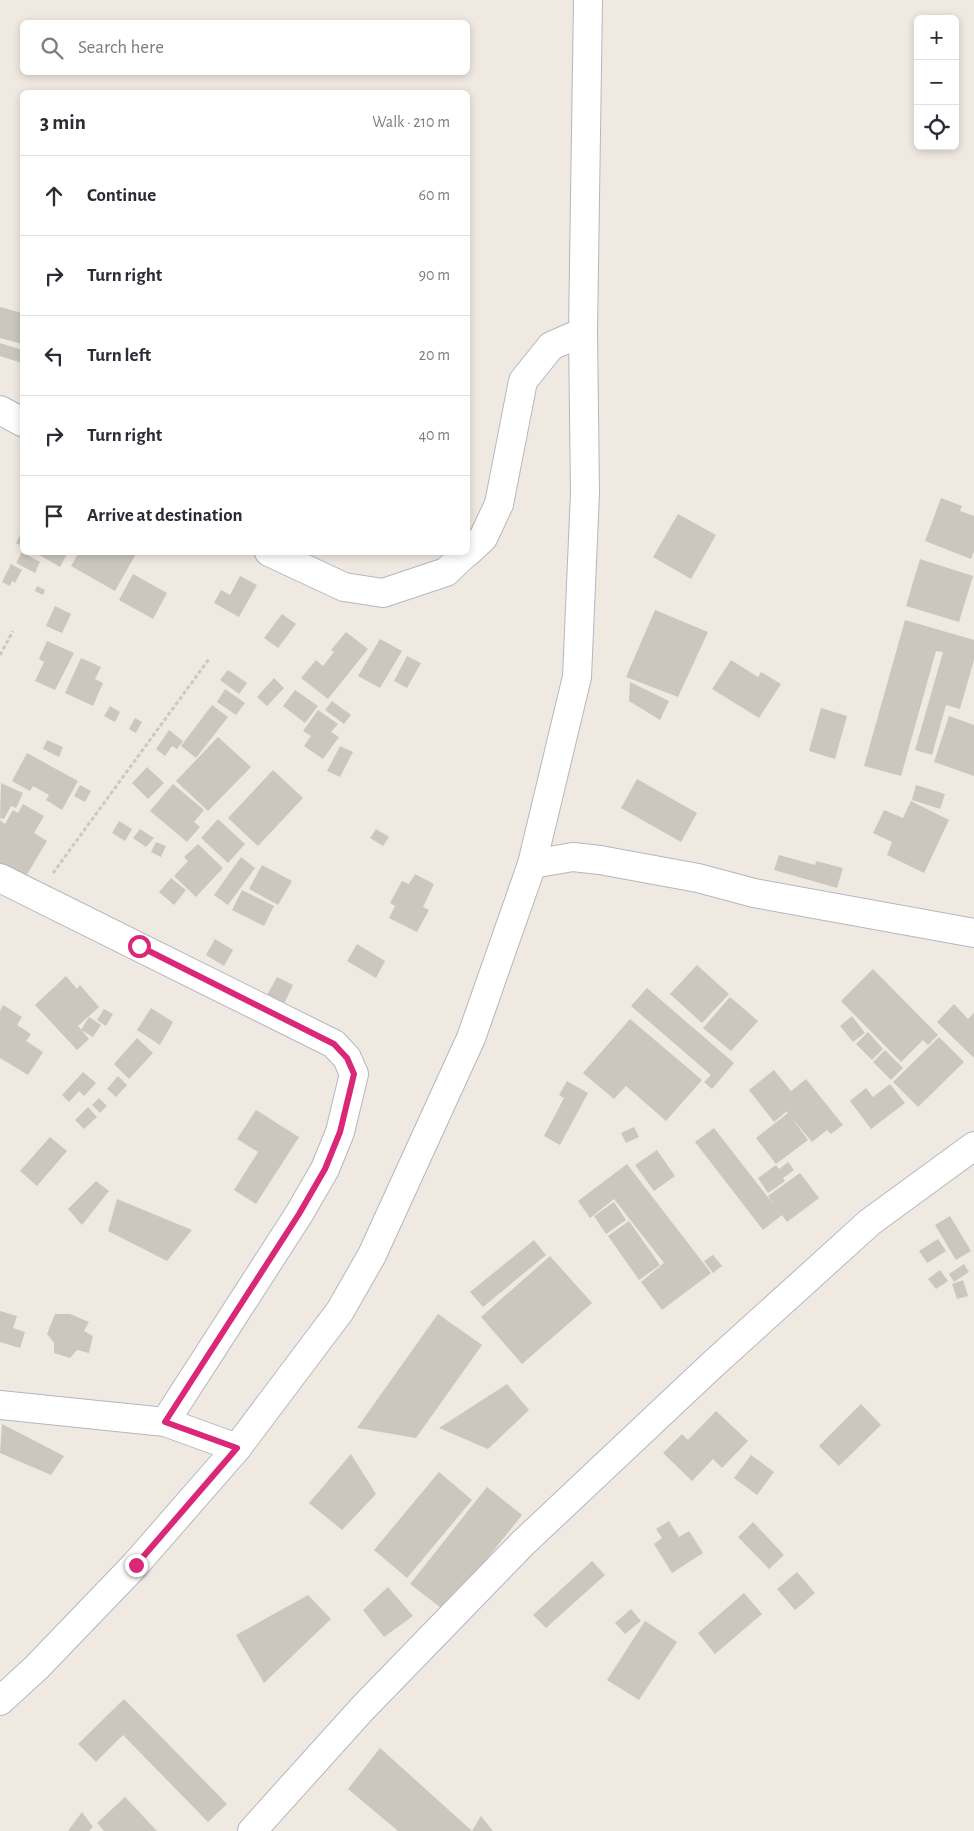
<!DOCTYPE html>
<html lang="en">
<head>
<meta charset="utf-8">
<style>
  body { margin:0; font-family:"Alegreya Sans",sans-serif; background:#f2f2f3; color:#2b2b33 }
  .controls { position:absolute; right:15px; top:15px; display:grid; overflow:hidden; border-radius:8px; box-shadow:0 2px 8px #0003 }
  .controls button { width:45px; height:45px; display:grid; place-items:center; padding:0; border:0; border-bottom:1px solid #e1e1e2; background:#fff; color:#2b2b33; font:25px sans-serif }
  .stop { position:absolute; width:15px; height:15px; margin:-11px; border:4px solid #db2777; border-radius:50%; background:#fff }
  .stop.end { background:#db2777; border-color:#fff; box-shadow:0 1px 5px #0008 }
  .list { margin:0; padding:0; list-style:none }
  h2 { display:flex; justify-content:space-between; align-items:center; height:65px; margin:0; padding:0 20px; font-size:21px }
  h2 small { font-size:16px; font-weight:400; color:#7c7c81 }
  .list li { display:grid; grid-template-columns:32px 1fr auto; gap:15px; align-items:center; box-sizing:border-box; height:80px; padding:0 20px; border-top:1px solid #e1e1e2 }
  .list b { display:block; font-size:19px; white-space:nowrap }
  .list em { font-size:16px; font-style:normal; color:#7c7c81 }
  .icon { flex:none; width:28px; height:28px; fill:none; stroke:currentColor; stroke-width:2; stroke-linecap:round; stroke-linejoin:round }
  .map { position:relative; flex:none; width:974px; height:1831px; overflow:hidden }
  .search { position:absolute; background:#fff; box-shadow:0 2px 8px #0003; left:20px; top:20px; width:450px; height:55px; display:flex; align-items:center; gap:12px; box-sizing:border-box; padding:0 18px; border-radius:8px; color:#7c7c81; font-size:19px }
  .panel { position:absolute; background:#fff; box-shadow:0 2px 8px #0003; left:20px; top:90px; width:450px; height:465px; border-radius:8px }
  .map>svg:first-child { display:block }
  .building { fill:#cbc7bf }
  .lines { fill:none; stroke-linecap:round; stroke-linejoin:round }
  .minor-casing { stroke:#b4b7c1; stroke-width:30 }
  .secondary-casing { stroke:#b4b7c1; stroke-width:30 }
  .path { stroke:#c9c9c9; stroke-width:3; stroke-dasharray:4 2.5; stroke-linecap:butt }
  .minor { stroke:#fff; stroke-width:28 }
  .secondary { stroke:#fff; stroke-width:28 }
  .route { stroke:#db2777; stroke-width:6 }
</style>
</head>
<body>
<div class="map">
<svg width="974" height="1831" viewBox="0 0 974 1831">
  <rect width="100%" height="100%" fill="#efe9e1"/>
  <g class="building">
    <polygon points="0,307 22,313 22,344 0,338"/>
    <polygon points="0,343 22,350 22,363 0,356"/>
    <polygon points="941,498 962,506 960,511 974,516 974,551 971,559 925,541"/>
    <polygon points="678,514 716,535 691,579 653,557"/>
    <polygon points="22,531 22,546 16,543"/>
    <polygon points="22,552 40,562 35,573 16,563"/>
    <polygon points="34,552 68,552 60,567"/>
    <polygon points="79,552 137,552 115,591 71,566"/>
    <polygon points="920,559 973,576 959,622 906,606"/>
    <polygon points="11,564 22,570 15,583 12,581 10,586 2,582"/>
    <polygon points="133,574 167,593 153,619 119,600"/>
    <polygon points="240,576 257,585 239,617 214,603 221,590 230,595"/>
    <polygon points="37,586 45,590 43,595 35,591"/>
    <polygon points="55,606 71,614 62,633 46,626"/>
    <polygon points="655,610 708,632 678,697 626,677"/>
    <polygon points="282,614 296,624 278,648 264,638"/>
    <polygon points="905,620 974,640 974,660 960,709 946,705 932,755 915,750 943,652 936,651 901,776 864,766"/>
    <polygon points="346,632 368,649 328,699 301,678 316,660 323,666 334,652 331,650"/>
    <polygon points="380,639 402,651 380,688 358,676"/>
    <polygon points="47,641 74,653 55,690 35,681 44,662 39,659"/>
    <polygon points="407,656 421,663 407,688 394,681"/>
    <polygon points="81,658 101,667 95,679 103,683 93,706 65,693"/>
    <polygon points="731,660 758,677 761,672 781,684 759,718 712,689"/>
    <polygon points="228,670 247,683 239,694 220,680"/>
    <polygon points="274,678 284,688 267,706 257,697"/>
    <polygon points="630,682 669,701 660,720 629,701"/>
    <polygon points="225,689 245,703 236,715 217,702"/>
    <polygon points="295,690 318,706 305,723 283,706"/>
    <polygon points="332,701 351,715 344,724 325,710"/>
    <polygon points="212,705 228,717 196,758 181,746"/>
    <polygon points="110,706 120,712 115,722 104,716"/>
    <polygon points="821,708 847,716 835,759 809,751"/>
    <polygon points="318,710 338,724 331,732 339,737 323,759 304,746 311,736 303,731"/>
    <polygon points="949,716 974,725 974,776 934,762"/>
    <polygon points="135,718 142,722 136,733 129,729"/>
    <polygon points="169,730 183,741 177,749 172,746 165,756 156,749"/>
    <polygon points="218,737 251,767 208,811 176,781"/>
    <polygon points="47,740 63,747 59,757 43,749"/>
    <polygon points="340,746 353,752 340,777 327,771"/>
    <polygon points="27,753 78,781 62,810 46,800 49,795 33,786 30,791 12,781"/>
    <polygon points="147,767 164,783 148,799 132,783"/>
    <polygon points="273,770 303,798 258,846 228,818"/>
    <polygon points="637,779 697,813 681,842 621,808"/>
    <polygon points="1,783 23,793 16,808 11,806 4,819 0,818"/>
    <polygon points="173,784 204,810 194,822 200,827 187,842 150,811"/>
    <polygon points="80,785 91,791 85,802 74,796"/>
    <polygon points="916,785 945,794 940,809 912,800"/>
    <polygon points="911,801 949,820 924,873 887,855 892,842 873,833 884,810 903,818"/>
    <polygon points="23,804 44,816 34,833 47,841 20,886 0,874 0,820 5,824 13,810 18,813"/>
    <polygon points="218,819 245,844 228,863 201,838"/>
    <polygon points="119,821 132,829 125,841 112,833"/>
    <polygon points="140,829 154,838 146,847 133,838"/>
    <polygon points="376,829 389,837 383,846 370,838"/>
    <polygon points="156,842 166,846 161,857 151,852"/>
    <polygon points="198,844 223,868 196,897 174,876 188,861 184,857"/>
    <polygon points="779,855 815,865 816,861 843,868 837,888 774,870"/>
    <polygon points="241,857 255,868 228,905 214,895"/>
    <polygon points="262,865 292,881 278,905 249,889"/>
    <polygon points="415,874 434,884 423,907 429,910 417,932 389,918 395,906 390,903 402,881 409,884"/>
    <polygon points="171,878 186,890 174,905 159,892"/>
    <polygon points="242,890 274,906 264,926 232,910"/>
    <polygon points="215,939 233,950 224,966 206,955"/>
    <polygon points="357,944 385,961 376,978 347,961"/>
    <polygon points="697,965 729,994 702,1023 670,994"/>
    <polygon points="873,969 938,1035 928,1045 923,1040 901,1062 841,1001"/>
    <polygon points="66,976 77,989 80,985 99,1007 78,1026 89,1039 77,1050 35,1005"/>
    <polygon points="277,977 293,985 283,1006 266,997"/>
    <polygon points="647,988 734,1063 712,1089 704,1082 711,1075 631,1006"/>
    <polygon points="730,997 758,1021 731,1051 703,1028"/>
    <polygon points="954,1004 968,1019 974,1013 974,1058 937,1022"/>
    <polygon points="3,1005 22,1017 17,1025 31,1034 26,1041 43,1052 28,1075 0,1058 0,1011"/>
    <polygon points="151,1008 173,1022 160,1045 137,1030"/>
    <polygon points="104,1009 113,1014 106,1026 97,1020"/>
    <polygon points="852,1016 865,1033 853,1042 840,1026"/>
    <polygon points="89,1017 101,1025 93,1037 81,1030"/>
    <polygon points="630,1019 702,1080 666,1121 626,1086 614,1099 583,1073"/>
    <polygon points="868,1032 883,1049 872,1060 856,1044"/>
    <polygon points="939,1037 964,1062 918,1107 893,1082"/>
    <polygon points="137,1038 153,1053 129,1079 114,1064"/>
    <polygon points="885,1050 903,1068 891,1080 873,1062"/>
    <polygon points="774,1070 791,1091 806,1079 843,1125 831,1134 827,1130 812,1142 785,1110 786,1112 774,1122 749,1090"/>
    <polygon points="83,1072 96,1083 84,1096 79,1091 69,1102 62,1095"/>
    <polygon points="118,1076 127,1085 116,1097 107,1089"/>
    <polygon points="567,1081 588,1093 560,1145 544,1136 564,1098 559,1095"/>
    <polygon points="890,1084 905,1103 871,1129 850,1101 866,1088 873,1097"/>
    <polygon points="99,1098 107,1106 100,1113 92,1105"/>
    <polygon points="88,1107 97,1117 84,1129 75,1120"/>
    <polygon points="256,1110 299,1137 256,1204 234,1190 258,1152 237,1139"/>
    <polygon points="788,1113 808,1140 776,1164 756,1138"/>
    <polygon points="634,1127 639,1137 626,1143 621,1133"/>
    <polygon points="714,1128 774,1205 768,1196 800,1173 819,1198 787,1222 782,1215 763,1230 695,1142"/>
    <polygon points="50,1137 67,1151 37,1186 20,1171"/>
    <polygon points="657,1150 675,1176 654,1191 635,1165"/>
    <polygon points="788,1162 794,1170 783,1178 785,1181 768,1193 758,1178 776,1165 779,1169"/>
    <polygon points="627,1164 711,1273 662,1310 641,1282 664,1263 614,1199 590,1218 578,1201"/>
    <polygon points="96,1181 109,1191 82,1225 68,1209"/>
    <polygon points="117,1199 192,1230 167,1261 108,1231"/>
    <polygon points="614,1202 626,1220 606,1234 594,1216"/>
    <polygon points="950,1216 971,1251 956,1260 935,1225"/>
    <polygon points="629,1221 660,1265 639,1280 608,1236"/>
    <polygon points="938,1239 946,1251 927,1263 919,1251"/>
    <polygon points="534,1240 546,1255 483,1307 470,1292"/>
    <polygon points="713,1255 722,1266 713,1273 704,1261"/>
    <polygon points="550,1256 592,1303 522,1364 481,1317"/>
    <polygon points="964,1264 969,1272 954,1282 949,1274"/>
    <polygon points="940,1270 948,1281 936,1289 928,1279"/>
    <polygon points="963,1280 968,1296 957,1299 952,1284"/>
    <polygon points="0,1311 17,1316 13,1328 25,1332 20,1348 0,1342"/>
    <polygon points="55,1314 70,1314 89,1322 84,1331 93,1336 89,1353 77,1350 70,1358 54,1353 54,1343 47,1334"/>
    <polygon points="438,1314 482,1345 416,1438 357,1428"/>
    <polygon points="507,1384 529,1410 488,1449 439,1428"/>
    <polygon points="861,1404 881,1425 839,1466 819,1446"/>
    <polygon points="716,1411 748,1441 722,1468 713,1459 692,1481 663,1453 682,1434 688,1440"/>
    <polygon points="2,1424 64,1456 51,1475 0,1453"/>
    <polygon points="351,1454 376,1494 342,1530 309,1503"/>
    <polygon points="751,1455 774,1472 757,1495 734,1478"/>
    <polygon points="439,1472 472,1500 407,1578 374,1550"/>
    <polygon points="487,1487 522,1515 445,1611 410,1584"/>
    <polygon points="669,1521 679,1537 689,1531 703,1553 672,1573 654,1544 662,1538 656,1529"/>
    <polygon points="753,1522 784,1555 769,1569 738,1537"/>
    <polygon points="592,1561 605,1575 546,1628 533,1615"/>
    <polygon points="797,1572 815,1593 795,1610 777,1589"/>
    <polygon points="388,1587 413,1616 384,1637 363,1610"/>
    <polygon points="744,1593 762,1614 715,1654 698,1633"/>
    <polygon points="308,1595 331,1619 264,1683 236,1635"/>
    <polygon points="631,1609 641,1621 625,1634 615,1623"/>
    <polygon points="645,1621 677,1642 639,1700 607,1680"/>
    <polygon points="124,1699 227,1804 208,1822 123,1735 96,1762 78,1744"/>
    <polygon points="380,1748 472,1831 398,1831 348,1789"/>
    <polygon points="125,1797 157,1831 104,1831 97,1823"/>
    <polygon points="82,1812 93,1827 89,1831 68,1831"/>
    <polygon points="481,1816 493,1831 472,1831"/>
  </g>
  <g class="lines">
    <g class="minor-casing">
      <g id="minor">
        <polyline points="0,410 22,422"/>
        <polyline points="269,552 344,587 383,593 446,572 467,552"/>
        <polyline points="468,552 483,538 499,504 523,381 551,346 583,332"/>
        <polyline points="532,864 573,857 600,860 698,878 754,893 974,933"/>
        <polyline points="0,878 334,1044 347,1058 354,1074 340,1132 325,1169 299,1214 165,1422"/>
        <polyline points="0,1405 165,1422 237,1448"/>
        <polyline points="252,1831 362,1709 523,1543 711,1366 870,1222 974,1146"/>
      </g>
    </g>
    <g class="secondary-casing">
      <polyline id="secondary" points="0,1701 37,1667 135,1565 237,1448 340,1311 372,1255 471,1038 532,864 577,677 585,493 583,332 588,0"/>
    </g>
    <g class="path">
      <polyline points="0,655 13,631"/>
      <polyline points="53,873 209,659"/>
    </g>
    <use href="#minor" class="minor"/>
    <use href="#secondary" class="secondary"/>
  </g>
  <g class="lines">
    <polyline class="route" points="136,1565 237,1448 165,1422 299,1214 325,1169 340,1132 354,1074 347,1058 334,1044 139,946"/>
  </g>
</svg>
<div class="controls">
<button>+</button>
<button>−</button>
<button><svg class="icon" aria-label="locate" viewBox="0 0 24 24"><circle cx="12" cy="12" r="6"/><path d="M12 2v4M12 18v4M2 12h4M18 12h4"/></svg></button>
</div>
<div class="stop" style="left:139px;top:946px"></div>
<div class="stop end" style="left:136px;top:1565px"></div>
<div class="search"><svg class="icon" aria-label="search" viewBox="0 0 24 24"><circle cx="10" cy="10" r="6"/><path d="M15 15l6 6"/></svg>Search here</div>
<section class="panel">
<h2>3 min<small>Walk · 210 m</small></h2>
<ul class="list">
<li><svg class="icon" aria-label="ahead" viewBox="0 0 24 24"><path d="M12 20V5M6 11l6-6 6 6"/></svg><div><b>Continue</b></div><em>60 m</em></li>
<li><svg class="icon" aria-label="right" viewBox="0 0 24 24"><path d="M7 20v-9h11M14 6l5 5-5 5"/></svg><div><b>Turn right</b></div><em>90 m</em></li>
<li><svg class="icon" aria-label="left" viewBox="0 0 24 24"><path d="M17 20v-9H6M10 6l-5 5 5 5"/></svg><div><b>Turn left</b></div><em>20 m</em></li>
<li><svg class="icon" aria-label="right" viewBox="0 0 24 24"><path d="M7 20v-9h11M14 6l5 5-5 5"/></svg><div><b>Turn right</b></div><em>40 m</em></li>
<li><svg class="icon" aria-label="arrive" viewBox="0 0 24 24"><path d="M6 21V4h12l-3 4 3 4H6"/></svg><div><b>Arrive at destination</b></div></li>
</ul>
</section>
</div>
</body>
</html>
